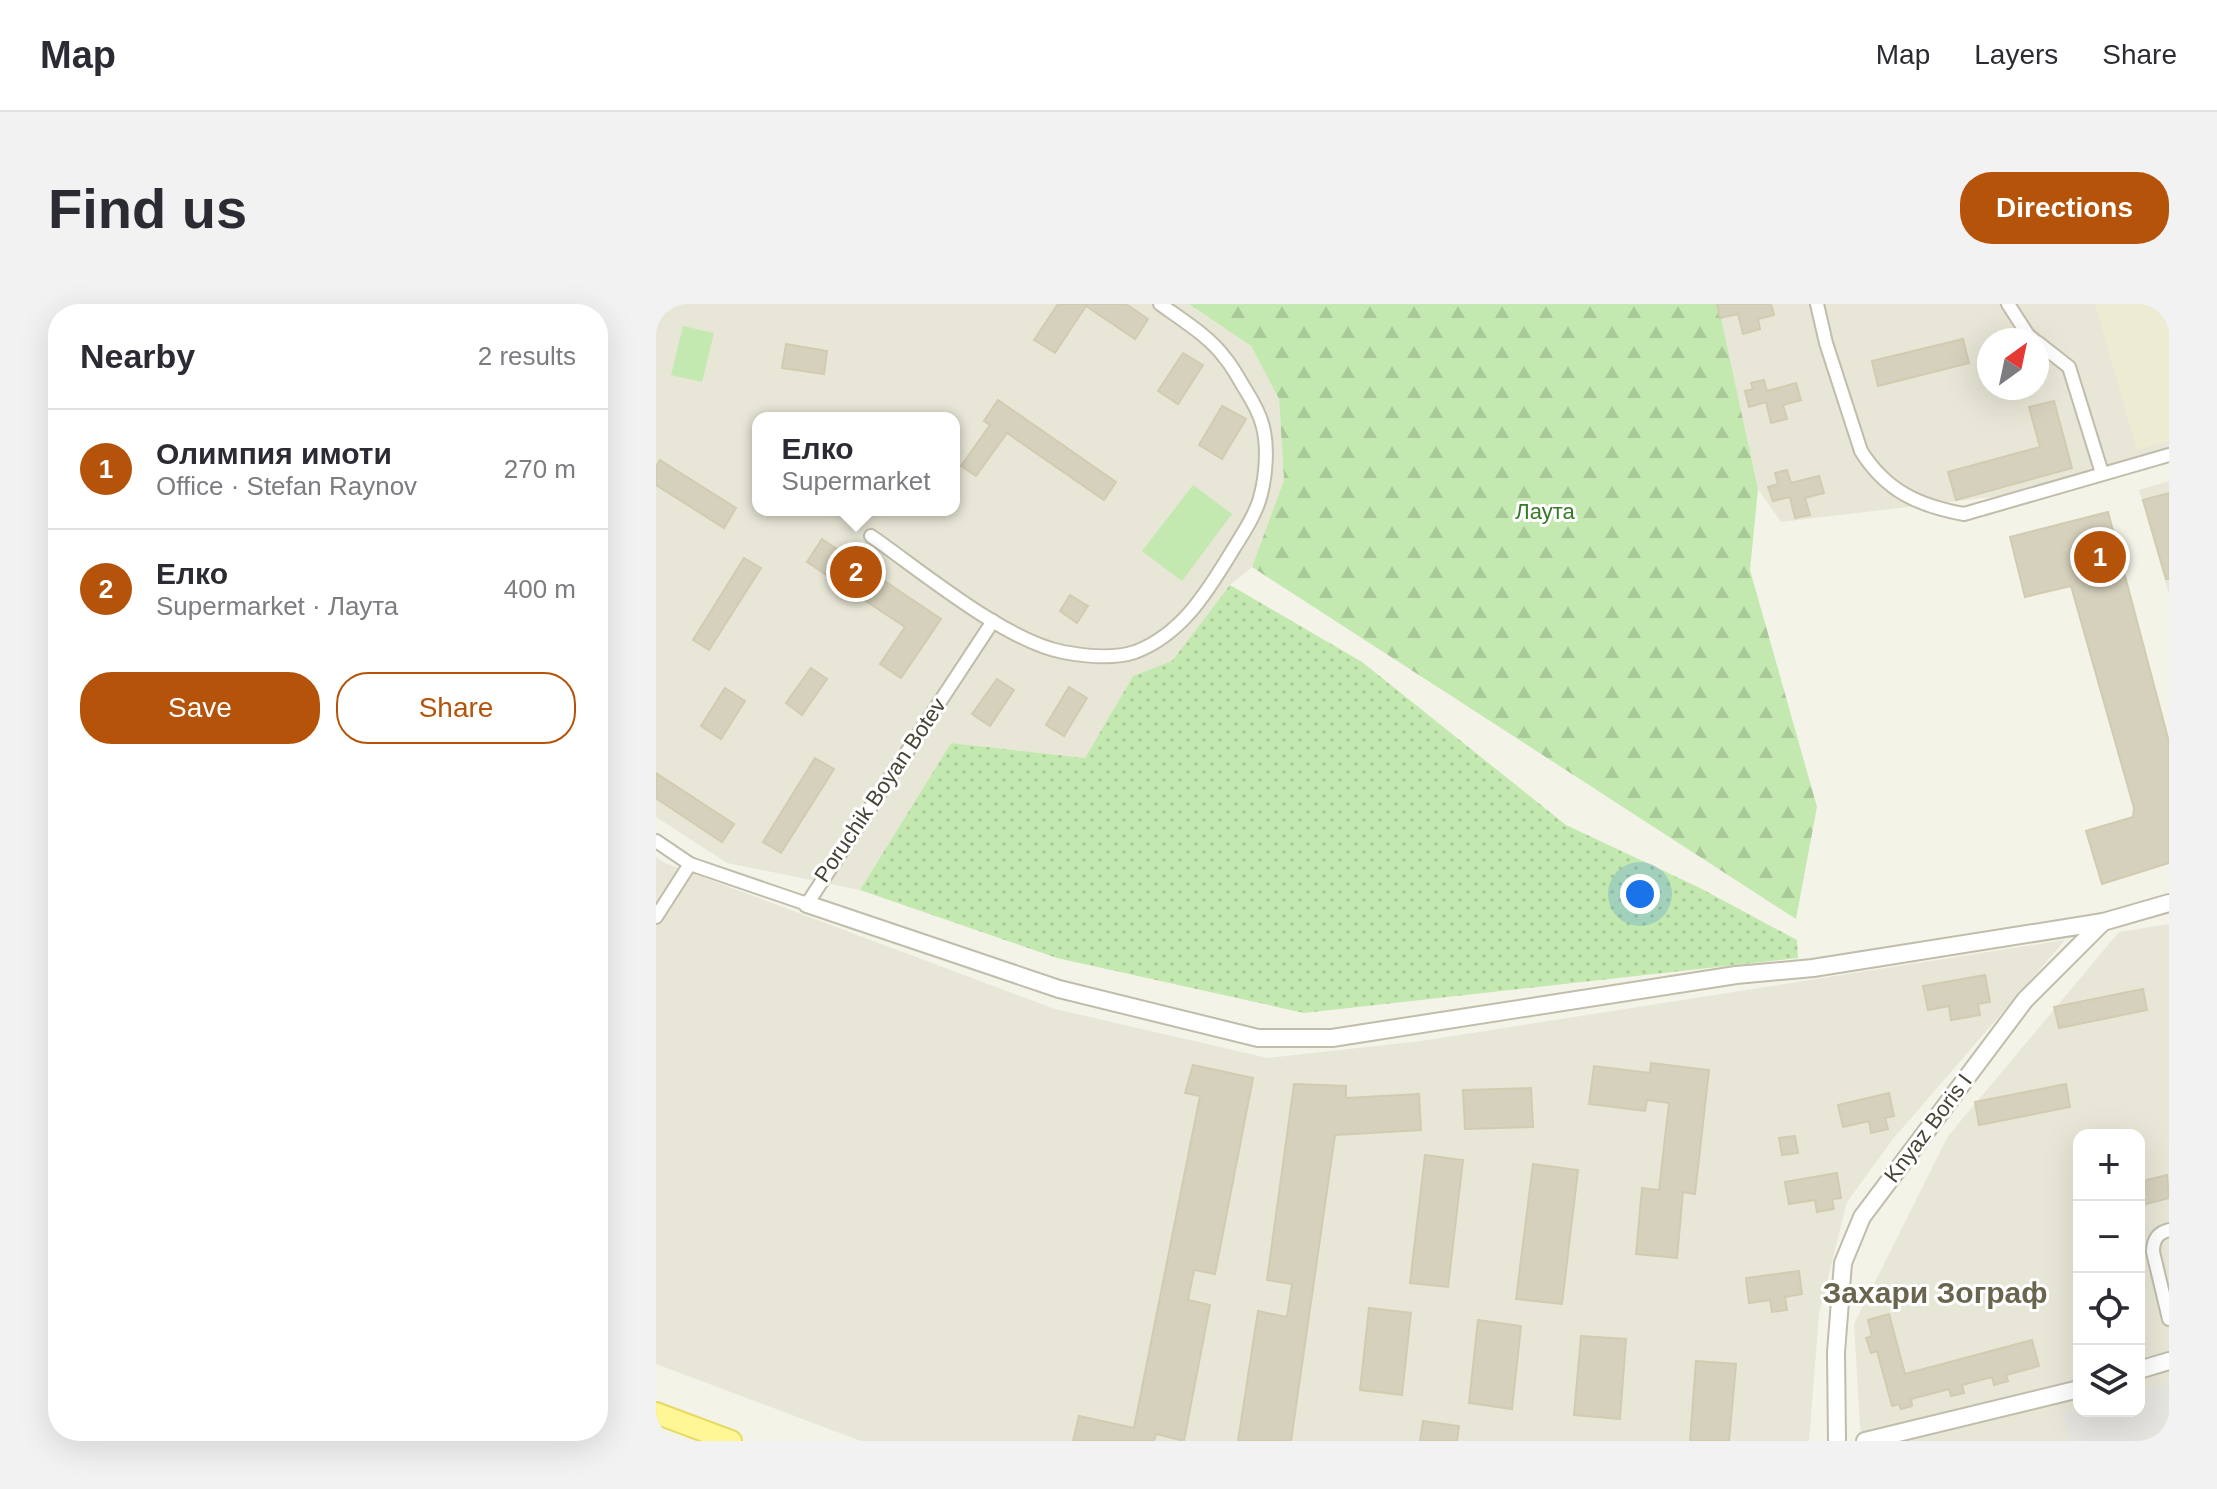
<!DOCTYPE html>
<html lang="en">
<head>
<meta charset="utf-8">
<style>
  body { margin:0; font-family:Arial,sans-serif; background:#f2f2f3; color:#2b2b33 }
  .controls { position:absolute; right:24px; bottom:24px; display:grid; overflow:hidden; border-radius:16px; box-shadow:0 8px 32px #0002 }
  .controls button { width:72px; height:72px; display:grid; place-items:center; padding:0; border:0; border-bottom:2px solid #e1e1e2; background:#fff; color:#2b2b33; font:40px sans-serif }
  .compass { position:absolute; left:1321px; top:24px; width:72px; height:72px; border-radius:50%; background:#fff; box-shadow:0 8px 32px #0002; rotate:33deg }
  .you { position:absolute; left:984px; top:590px; width:28px; height:28px; margin:-20px; border:6px solid #fff; border-radius:50%; background:#1a73e8; box-shadow:0 0 0 12px #1a73e833 }
  .badge { display:grid; place-items:center; width:52px; height:52px; border-radius:50%; background:#b45309; color:#fff; font-size:26px; font-weight:700 }
  .pin { position:absolute; translate:-50% -50%; border:4px solid #fff; box-shadow:0 2px 8px #0006 }
  .popup { position:absolute; left:96px; top:108px; width:208px; height:104px; box-sizing:border-box; display:grid; place-content:center; border-radius:16px; background:#fff; filter:drop-shadow(0 2px 6px #0005); font-size:26px; white-space:nowrap; color:#7c7c81 }
  .popup b { font-size:30px; color:#2b2b33 }
  .popup::after { content:''; position:absolute; left:50%; top:100%; margin-left:-16px; border:16px solid transparent; border-top-color:#fff }
  .list { margin:0; padding:0; list-style:none }
  h2 { display:flex; justify-content:space-between; align-items:center; height:104px; margin:0; padding:0 32px; font-size:34px }
  h2 small { font-size:26px; font-weight:400; color:#7c7c81 }
  .list li { display:grid; grid-template-columns:52px 1fr auto; gap:24px; align-items:center; box-sizing:border-box; height:120px; padding:0 32px; border-top:2px solid #e1e1e2 }
  .list b { display:block; font-size:30px; white-space:nowrap }
  .list p { margin:0; font-size:26px; white-space:nowrap; color:#7c7c81 }
  .list em { font-size:26px; font-style:normal; color:#7c7c81 }
  .actions { display:flex; gap:16px; padding:24px 32px }
  .actions a { flex:1; padding:18px 0; border:2px solid #b45309; border-radius:32px; text-align:center; font-size:28px; color:#b45309 }
  .actions .main { background:#b45309; color:#fff }
  .icon { flex:none; width:44px; height:44px; fill:none; stroke:currentColor; stroke-width:2; stroke-linecap:round; stroke-linejoin:round }
  .map { position:relative; flex:none; width:1513px; height:1137px; overflow:hidden; border-radius:32px }
  header { display:flex; align-items:center; gap:48px; box-sizing:border-box; height:112px; padding:0 40px; background:#fff; border-bottom:2px solid #e1e1e2 }
  header strong { font-size:38px }
  nav { display:flex; gap:44px; margin-inline-start:auto; font-size:28px }
  .intro { display:flex; align-items:center; justify-content:space-between; box-sizing:border-box; height:192px; padding:0 48px }
  h1 { margin:0; font-size:56px }
  .button { padding:20px 36px; border-radius:32px; background:#b45309; color:#fff; font-size:28px; font-weight:700 }
  main { display:flex; gap:48px; padding:0 48px }
  aside { flex:1; background:#fff; border-radius:32px; box-shadow:0 8px 32px #0002 }
  .map>svg:first-child { display:block }
  .residential { fill:#e8e6d6; fill-rule:evenodd }
  .education { fill:#edebd1 }
  .grass { fill:url(#grass-dots) }
  .forest { fill:url(#forest-firs) }
  .pitch { fill:#c3e9b0 }
  .parking { fill:#e5e4df }
  .building { fill:#d6d1bd; stroke:#d1cbb0; stroke-width:2 }
  .lines { fill:none; stroke-linecap:round; stroke-linejoin:round }
  .minor-casing { stroke:#c0bdaa; stroke-width:16 }
  .tertiary-casing { stroke:#c0bdaa; stroke-width:20 }
  .primary-casing { stroke:#e6da64; stroke-width:24 }
  .minor { stroke:#fff; stroke-width:12 }
  .tertiary { stroke:#fff; stroke-width:16 }
  .primary { stroke:#fff796; stroke-width:20 }
  .labels { text-anchor:middle; dominant-baseline:central; stroke-width:6; stroke-linejoin:round; paint-order:stroke }
  .park-label { font-size:22px; fill:#367a28; stroke:#fff }
  .street-label { font-size:22px; fill:#474436; stroke:#fff }
  .district-label { font-size:30px; font-weight:bold; fill:#6a654d; stroke:#fff }
</style>
</head>
<body>
<header>
<strong>Map</strong>
<nav><a>Map</a><a>Layers</a><a>Share</a></nav>
</header>
<div class="intro"><h1>Find us</h1><a class="button">Directions</a></div>
<main>
<aside>
<h2>Nearby<small>2 results</small></h2>
<ul class="list">
<li><span class="badge">1</span><div><b>Олимпия имоти</b><p>Office · Stefan Raynov</p></div><em>270 m</em></li>
<li><span class="badge">2</span><div><b>Елко</b><p>Supermarket · Лаута</p></div><em>400 m</em></li>
</ul>
<div class="actions"><a class="main">Save</a><a>Share</a></div>
</aside>
<div class="map">
<svg width="1513" height="1137" viewBox="0 0 1513 1137">
  <defs>
    <pattern id="grass-dots" width="8" height="8" patternUnits="userSpaceOnUse" patternTransform="scale(2)"><rect width="8" height="8" fill="#c3e9b0"/><path d="M2 2h.1M6 6h.1" fill="none" stroke="#a9c998" stroke-width="1.8" stroke-linecap="round"/></pattern>
    <pattern id="forest-firs" width="22" height="20" patternUnits="userSpaceOnUse" patternTransform="scale(2)"><rect width="22" height="20" fill="#c3e9b0"/><path d="M5 1l3.5 6h-7zM16 11l3.5 6h-7z" fill="#a9c998"/></pattern>
  </defs>
  <rect width="100%" height="100%" fill="#f4f3e8"/>
  <g class="residential">
    <path d="M 0,0 L 533,0 L 595,42 L 623,95 L 628,176 L 596,263 L 574,281 L 516,357 L 477,372 L 429,454 L 295,439 L 204,586 L 71,559 L 0,513 ZM 102,114 L 298,114 L 298,206 L 102,206 Z"/>
    <path d="M 1062,0 L 1513,0 L 1513,145 L 1344,192 L 1125,218 L 1102,185 ZM 1333,36 L 1381,36 L 1381,84 L 1333,84 Z"/>
    <polygon points="1513,177 1513,290 1483,186"/>
    <polygon points="0,553 9,559 399,705 612,754 765,737 1409,636 1237,835 1191,898 1163,1010 1153,1137 205,1137 0,1060"/>
    <path d="M 1513,620 L 1513,1137 L 1205,1137 L 1198,1020 L 1292,832 L 1463,628 ZM 1423,831 L 1483,831 L 1483,1107 L 1423,1107 Z"/>
  </g>
  <polygon class="education" points="1439,0 1513,0 1513,137 1481,146"/>
  <polygon class="grass" points="574,281 706,358 910,521 1042,583 1141,636 1142,654 648,709 401,654 204,586 295,439 429,454 477,372 516,357"/>
  <polygon class="forest" points="533,0 1062,0 1102,185 1094,266 1161,503 1140,615 596,263 628,176 623,95 595,42"/>
  <g class="pitch">
    <polygon points="27,22 58,29 46,78 15,71"/>
    <polygon points="537,181 576,210 526,277 486,247"/>
  </g>
  <polygon class="parking" points="1513,1080 1513,1137 1414,1137 1407,1109 1423,1104 1423,1107 1483,1107 1483,1088"/>
  <g class="building">
    <polygon points="402,0 470,0 492,15 479,35 430,2 399,49 378,36"/>
    <polygon points="1061,0 1115,0 1118,11 1102,15 1104,25 1087,30 1082,10 1064,14"/>
    <polygon points="1307,35 1313,59 1222,82 1216,57"/>
    <polygon points="130,40 171,47 168,70 126,64"/>
    <polygon points="527,49 547,61 522,100 502,87"/>
    <polygon points="1108,76 1111,87 1140,79 1145,96 1127,101 1131,115 1115,119 1110,98 1093,103 1089,87 1097,85 1095,79"/>
    <polygon points="342,96 460,178 448,196 351,129 320,172 305,162 334,121 328,117"/>
    <polygon points="1398,97 1416,164 1300,196 1292,168 1384,143 1373,103"/>
    <polygon points="566,102 590,115 566,155 543,141"/>
    <polygon points="4,156 80,204 68,224 0,181 0,162"/>
    <polygon points="1131,166 1135,179 1163,172 1168,189 1149,194 1154,211 1139,214 1134,193 1117,197 1112,183 1122,180 1119,169"/>
    <polygon points="1513,189 1513,275 1510,275 1487,196"/>
    <polygon points="1452,208 1513,438 1513,559 1446,580 1430,527 1477,513 1478,504 1415,282 1369,293 1354,233"/>
    <polygon points="166,235 285,315 245,374 224,360 249,323 151,258"/>
    <polygon points="88,254 105,264 53,346 37,336"/>
    <polygon points="414,291 432,302 421,319 404,307"/>
    <polygon points="155,364 171,375 146,411 130,399"/>
    <polygon points="341,375 358,386 334,422 316,410"/>
    <polygon points="413,383 431,394 408,432 390,421"/>
    <polygon points="69,384 89,397 65,435 45,422"/>
    <polygon points="159,454 178,465 125,549 107,538"/>
    <polygon points="0,469 78,520 66,538 0,494"/>
    <polygon points="1329,671 1334,698 1322,700 1324,711 1295,716 1293,702 1272,706 1267,682"/>
    <polygon points="1487,685 1491,706 1403,724 1398,703"/>
    <polygon points="995,759 1053,766 1039,890 1027,888 1021,954 980,950 986,884 1003,886 1013,799 991,796 989,807 933,800 938,762 994,769"/>
    <polygon points="537,761 597,774 559,970 538,966 532,996 554,1001 528,1137 500,1130 498,1137 417,1137 423,1112 478,1124 544,792 529,789"/>
    <polygon points="638,780 690,782 690,794 763,790 765,826 679,831 635,1137 582,1137 602,1007 631,1013 636,980 611,976"/>
    <polygon points="1410,780 1414,803 1323,821 1319,798"/>
    <polygon points="875,784 877,823 809,825 807,786"/>
    <polygon points="1233,789 1238,812 1229,814 1232,825 1215,829 1213,817 1187,823 1182,801"/>
    <polygon points="1139,832 1142,849 1126,851 1123,834"/>
    <polygon points="769,851 807,856 792,983 754,979"/>
    <polygon points="877,860 922,866 906,1000 860,995"/>
    <polygon points="1181,869 1185,894 1176,895 1178,905 1161,908 1159,896 1133,900 1129,878"/>
    <polygon points="1511,871 1513,894 1483,902 1483,878"/>
    <polygon points="1143,967 1146,990 1129,993 1131,1006 1116,1008 1114,996 1093,999 1090,974"/>
    <polygon points="713,1004 755,1009 746,1091 704,1086"/>
    <polygon points="1233,1010 1249,1070 1376,1036 1383,1062 1350,1071 1352,1077 1338,1081 1336,1073 1306,1081 1308,1089 1295,1092 1293,1085 1255,1095 1256,1102 1245,1105 1243,1100 1236,1102 1221,1047 1215,1049 1210,1034 1216,1032 1212,1016"/>
    <polygon points="822,1016 865,1022 856,1105 813,1099"/>
    <polygon points="925,1032 970,1035 964,1115 918,1111"/>
    <polygon points="1040,1057 1080,1060 1073,1137 1034,1137"/>
    <polygon points="767,1117 803,1122 801,1137 764,1137"/>
  </g>
  <g class="lines">
    <g class="minor-casing">
      <g id="minor">
        <path d="M 1161,0 L 1170,39 L 1205,147 C 1230,187 1263,202 1308,210 L 1513,151"/>
        <polyline points="1352,0 1372,31 1378,36"/>
        <polyline points="1381,38 1413,63 1446,169"/>
        <path d="M 215,232 C 264,266 349,337 407,348 C 428,352 458,355 479,348 C 527,330 553,285 578,244 C 588,228 601,208 605,190 C 610,170 612,143 607,123 C 604,110 596,96 589,85 C 582,74 577,63 569,54 C 553,32 526,16 504,0"/>
        <polyline points="0,537 34,560 151,600 337,317"/>
        <polyline points="0,613 34,560"/>
        <path d="M 1513,926 C 1501,929 1497,936 1497,948 L 1513,1015"/>
      </g>
    </g>
    <g class="tertiary-casing">
      <g id="tertiary">
        <polyline points="151,600 403,685 602,734 676,734 1080,671 1157,664 1447,618 1513,599"/>
        <polyline points="1483,1066 1513,1057"/>
        <polyline points="1181,1137 1180,1048 1187,959 1206,913 1369,696 1447,618"/>
        <polyline points="1209,1137 1423,1085"/>
      </g>
    </g>
    <g class="primary-casing">
      <polyline id="primary" points="0,1109 75,1137"/>
    </g>
    <use href="#minor" class="minor"/>
    <use href="#tertiary" class="tertiary"/>
    <use href="#primary" class="primary"/>
  </g>
  <g class="labels">
    <g class="park-label">
      <text x="889" y="207">Лаута</text>
    </g>
    <g class="street-label">
      <text transform="translate(224 486) rotate(-56)">Poruchik Boyan Botev</text>
      <text transform="translate(1272 824) rotate(-53)">Knyaz Boris I</text>
    </g>
    <g class="district-label">
      <text x="1279" y="988">Захари Зограф</text>
    </g>
  </g>
</svg>
<div class="controls">
<button>+</button>
<button>−</button>
<button><svg class="icon" aria-label="locate" viewBox="0 0 24 24"><circle cx="12" cy="12" r="6"/><path d="M12 2v4M12 18v4M2 12h4M18 12h4"/></svg></button>
<button><svg class="icon" aria-label="layers" viewBox="0 0 24 24"><path d="M12 4l9 5-9 5-9-5zM3 14l9 5 9-5"/></svg></button>
</div>
<svg class="compass" viewBox="-18 -18 36 36"><path d="M0-13l5 13h-10z" fill="#e53935"/><path d="M0 13l5-13h-10z" fill="#7c7c81"/></svg>
<div class="you"></div>
<div class="pin badge" style="left:1444px;top:253px">1</div>
<div class="pin badge" style="left:200px;top:268px">2</div>
<div class="popup"><b>Елко</b>Supermarket</div>
</div>
</main>
</body>
</html>
